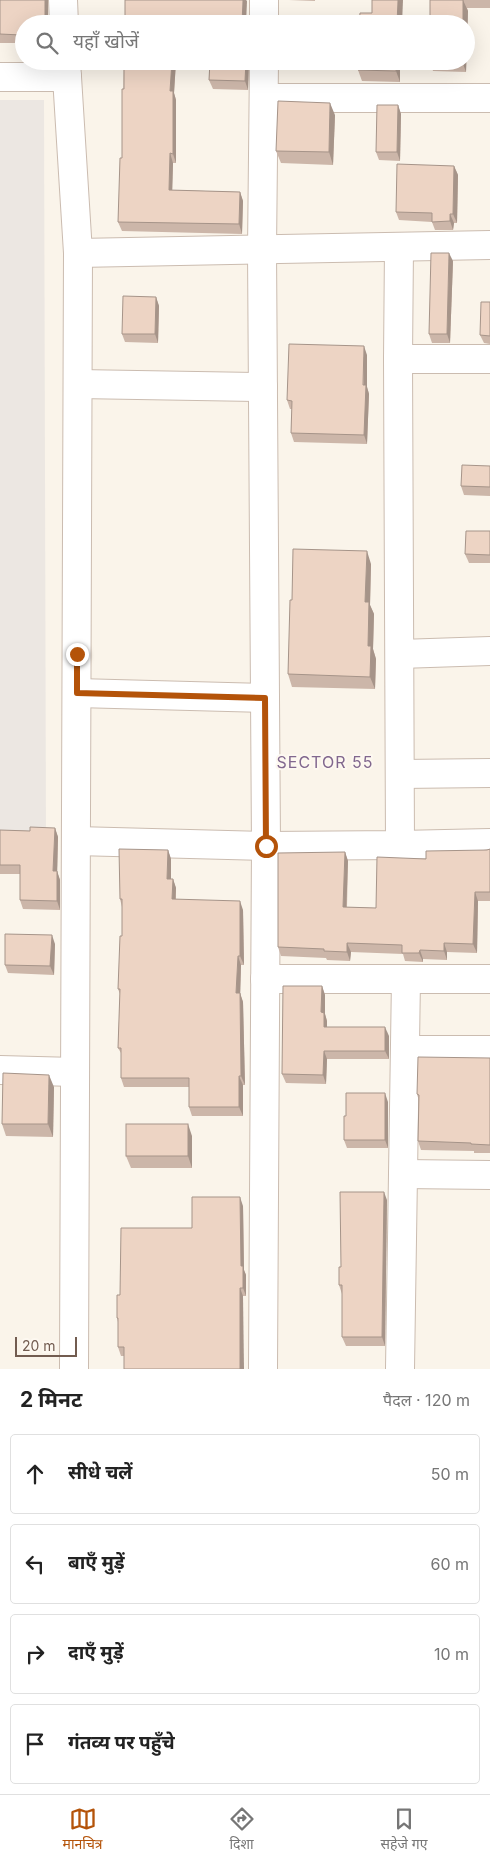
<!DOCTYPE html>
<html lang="hi">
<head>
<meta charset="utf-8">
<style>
  body { margin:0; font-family:Inter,"Noto Sans Devanagari",sans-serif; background:#f6f6f6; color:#222 }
  .scale { position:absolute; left:15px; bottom:12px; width:62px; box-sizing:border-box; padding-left:5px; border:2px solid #725c50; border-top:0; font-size:14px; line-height:18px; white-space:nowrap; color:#725c50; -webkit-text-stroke:4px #fdf8f0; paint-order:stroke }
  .stop { position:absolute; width:15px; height:15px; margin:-11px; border:4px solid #b45309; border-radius:50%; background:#fff }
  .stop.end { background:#b45309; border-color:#fff; box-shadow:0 1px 5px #0008 }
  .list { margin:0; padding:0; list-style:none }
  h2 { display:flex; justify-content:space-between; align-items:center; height:65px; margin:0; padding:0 20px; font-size:21px }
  h2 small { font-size:16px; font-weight:400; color:#767676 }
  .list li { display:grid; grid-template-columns:32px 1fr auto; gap:15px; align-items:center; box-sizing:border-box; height:80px; margin:0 10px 10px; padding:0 10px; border:1px solid #e0e0e0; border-radius:5px }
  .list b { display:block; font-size:19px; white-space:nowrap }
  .list em { font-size:16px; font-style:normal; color:#767676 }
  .icon { flex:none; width:28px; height:28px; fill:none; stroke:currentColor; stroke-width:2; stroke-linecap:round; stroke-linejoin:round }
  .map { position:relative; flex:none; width:490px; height:1369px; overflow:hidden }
  .search { position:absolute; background:#fff; box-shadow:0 5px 20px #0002; left:15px; right:15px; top:15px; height:55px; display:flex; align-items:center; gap:12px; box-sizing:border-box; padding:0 18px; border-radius:28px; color:#767676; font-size:19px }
  .sheet { height:425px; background:#fff }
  nav { display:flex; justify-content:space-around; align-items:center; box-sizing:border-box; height:70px; border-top:1px solid #e0e0e0; background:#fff; font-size:14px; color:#767676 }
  nav a { display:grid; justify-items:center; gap:2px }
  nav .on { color:#b45309 }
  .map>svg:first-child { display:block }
  .industrial { fill:#ece7e2 }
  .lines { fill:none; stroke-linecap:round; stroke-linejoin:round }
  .minor-casing { stroke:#cbbcb0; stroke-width:30 }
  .minor { stroke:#fff; stroke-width:28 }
  .wall { fill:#ccb6a9 }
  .shaded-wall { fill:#a69489 }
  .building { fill:#edd4c4; stroke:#a69489 }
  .route { stroke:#b45309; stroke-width:6 }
  .labels { text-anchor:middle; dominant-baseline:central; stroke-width:4; stroke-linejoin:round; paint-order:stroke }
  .neighbourhood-label { font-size:16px; letter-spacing:1px; fill:#81678e; stroke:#fdf8f0 }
</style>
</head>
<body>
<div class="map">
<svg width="490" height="1369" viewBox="0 0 490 1369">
  <rect width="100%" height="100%" fill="#faf4ea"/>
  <polygon class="industrial" points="0,100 44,100 46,840 0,840"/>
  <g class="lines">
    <g class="minor-casing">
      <g id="minor">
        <polyline points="63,0 64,24"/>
        <polyline points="264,24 264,0"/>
        <polyline points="66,61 78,253 74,1369"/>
        <polyline points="0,77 67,77"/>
        <polyline points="264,98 490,98"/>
        <polyline points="78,253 490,245"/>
        <polyline points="398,359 490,359"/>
        <polyline points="78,384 263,387"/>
        <polyline points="400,654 490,651"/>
        <polyline points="77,693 265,698"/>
        <polyline points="400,774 490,773"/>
        <polyline points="76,841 266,846 400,845 398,359 399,247"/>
        <polyline points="400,845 490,843"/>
        <polyline points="265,979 490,979"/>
        <polyline points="405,1050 490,1050"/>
        <polyline points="0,1070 75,1072"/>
        <polyline points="403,1174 490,1175"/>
        <polyline points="263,1369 266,846 262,250 264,61"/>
        <polyline points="400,1369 406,979"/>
      </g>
    </g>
    <use href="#minor" class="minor"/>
  </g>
  <g class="wall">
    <polygon points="0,0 47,1 48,24 24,24 24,43 0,43"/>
    <polygon points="289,0 315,0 315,1"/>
    <polygon points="430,0 490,0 490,8 467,8 468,11 466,72 433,71 430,61 466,61"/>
    <polygon points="124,61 176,61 174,93 176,100 176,163 173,163 172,190 240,192 243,201 242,234 122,231 118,222 122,158"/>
    <polygon points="210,61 249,61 248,90 213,89 209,80"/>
    <polygon points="400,61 400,82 362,81 358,70"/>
    <polygon points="398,105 401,114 400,161 379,160 376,152"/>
    <polygon points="335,115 333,165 281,163 276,151"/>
    <polygon points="454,166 458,175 457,223 454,223 453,230 435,230 432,222 399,220 396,212"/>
    <polygon points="453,261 450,343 432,343 429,334"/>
    <polygon points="156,297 159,306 158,343 125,342 122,334"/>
    <polygon points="490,302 490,344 484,343 480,335"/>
    <polygon points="367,355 367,387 369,394 367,444 294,442 291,433 292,409 290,409 287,400"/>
    <polygon points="490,466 490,496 464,495 461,486"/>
    <polygon points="490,531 490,563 469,563 465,554"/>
    <polygon points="371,564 370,605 374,614 373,649 376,659 375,689 292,687 288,674 292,600"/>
    <polygon points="55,828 58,837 57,871 60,880 60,910 23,909 20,900 20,874 0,874 0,830 30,831"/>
    <polygon points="490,849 490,901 478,901 477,953 447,952 447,960 423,959 423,962 405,961 403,954 351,952 350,961 327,960 326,958 281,956 278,947 345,852 348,861 347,907 376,908 426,859"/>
    <polygon points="168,850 171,859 171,879 173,879 176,888 176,899 243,910 244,965 241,965 240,993 243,1002 245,1085 243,1085 243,1116 192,1116 189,1107 189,1087 124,1087 121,1078 121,1053 118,1048 120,994 118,989 122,936 122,907 120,899"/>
    <polygon points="55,944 54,975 8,973 5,965"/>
    <polygon points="322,986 325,995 325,1014 327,1021 327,1027 389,1036 389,1059 327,1059 326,1084 286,1083 282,1074"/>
    <polygon points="490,1058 490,1153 474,1153 474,1151 421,1150 418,1141 419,1101 417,1094"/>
    <polygon points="54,1087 53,1137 6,1136 2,1124"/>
    <polygon points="388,1102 388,1148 347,1148 344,1140"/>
    <polygon points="192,1136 192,1168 131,1168 126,1156"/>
    <polygon points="387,1200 385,1346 346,1346 342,1337 342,1294 339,1285 341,1267"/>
    <polygon points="243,1206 244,1270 246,1275 246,1296 243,1296 124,1356 121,1356 118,1347 118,1322 117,1318 120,1295 192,1228"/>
  </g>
  <g class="shaded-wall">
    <polygon points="45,0 48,0 48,24 45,16"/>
    <polygon points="243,0 246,0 247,1 246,24 242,24"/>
    <polygon points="398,0 403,0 402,24 397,24"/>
    <polygon points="463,0 468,11 466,72 462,61 466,61 466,24 463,24"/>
    <polygon points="172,61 176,61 174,93 176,100 176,163 173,154 170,91"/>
    <polygon points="246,61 249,61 248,90 245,81"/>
    <polygon points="396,61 400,61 400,82 396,71"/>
    <polygon points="330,103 335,115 333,165 329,152"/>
    <polygon points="398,105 401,114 400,161 397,152"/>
    <polygon points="170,153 173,163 172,200 169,190"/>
    <polygon points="454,166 458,175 457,223 453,214"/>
    <polygon points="240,192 243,201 242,234 239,224"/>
    <polygon points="450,214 454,223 453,230 450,221"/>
    <polygon points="449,253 453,261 450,343 447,334"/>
    <polygon points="156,297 159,306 158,343 155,334"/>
    <polygon points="364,346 367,355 367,387 369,394 367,444 364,435"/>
    <polygon points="367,551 371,564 370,605 374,614 373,649 376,659 375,689 370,677 368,646 365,602"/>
    <polygon points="55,828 58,837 57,880 53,871"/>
    <polygon points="168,850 171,859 171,887 167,879"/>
    <polygon points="345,852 348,861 346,916 343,907"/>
    <polygon points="57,871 60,880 60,910 57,901"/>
    <polygon points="173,879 176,888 175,908 172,899"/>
    <polygon points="475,892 478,901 477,953 473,944"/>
    <polygon points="240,901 243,910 244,965 240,956"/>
    <polygon points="52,935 55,944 54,975 50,966"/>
    <polygon points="347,943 351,952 350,961 347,952"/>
    <polygon points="444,943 447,952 447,960 444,951"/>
    <polygon points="420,950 423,959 423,962 419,953"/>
    <polygon points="238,956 241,965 240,1002 236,993"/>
    <polygon points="322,986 325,995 325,1014 327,1021 327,1036 324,1027 321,1012"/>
    <polygon points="240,993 243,1002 245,1085 241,1076"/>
    <polygon points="385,1027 389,1036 389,1059 385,1051"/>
    <polygon points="324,1051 327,1059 326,1084 323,1075"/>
    <polygon points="49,1075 54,1087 53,1137 48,1124"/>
    <polygon points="239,1076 243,1085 243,1116 239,1107"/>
    <polygon points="385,1093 388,1102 388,1148 385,1140"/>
    <polygon points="188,1124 192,1136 192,1168 188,1156"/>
    <polygon points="384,1192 387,1200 385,1346 382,1337"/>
    <polygon points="240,1197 243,1206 244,1270 246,1275 246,1296 243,1288 241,1266"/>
    <polygon points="240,1288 243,1296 244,1369 240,1369"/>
  </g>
  <g class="building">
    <polygon points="0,0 45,0 45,16 48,24 24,24 24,37 21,37 21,35 0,34"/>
    <polygon points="125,0 243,0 242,24 125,24"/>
    <polygon points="372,0 398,0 397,24 359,24 360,13 372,13"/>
    <rect x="430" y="0" width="33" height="24"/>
    <polygon points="124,61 172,61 170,91 173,91 173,154 170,153 169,190 240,192 239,224 118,222 120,158 122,158 122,89 124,89"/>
    <polygon points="210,61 246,61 245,81 209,80"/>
    <polygon points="358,61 396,61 396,71 358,70"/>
    <polygon points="278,101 330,103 329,152 276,151"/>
    <polygon points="377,105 398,105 397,152 376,152"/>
    <polygon points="397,164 454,166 453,214 450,214 450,221 432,222 432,213 396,212"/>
    <polygon points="431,253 449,253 447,334 429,334"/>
    <polygon points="123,296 156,297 155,334 122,334"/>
    <polygon points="481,302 490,302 490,336 480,335"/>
    <polygon points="289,344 364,346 363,385 366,385 364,435 291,433 292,401 287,400"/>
    <polygon points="462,465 490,466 490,487 461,486"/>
    <polygon points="466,531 490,531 490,555 465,554"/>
    <polygon points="293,549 367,551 365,602 369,602 368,646 371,646 370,677 288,674 290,600 292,600"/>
    <polygon points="30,827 55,828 53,871 57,871 57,901 20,900 20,865 0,865 0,830 30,831"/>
    <polygon points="119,849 168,850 167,879 173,879 172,899 240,901 240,956 238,956 236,993 240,993 241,1076 239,1076 239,1107 189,1107 189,1078 121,1078 121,1048 118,1048 120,989 118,989 120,936 122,936 122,899 120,899"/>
    <polygon points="490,849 490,892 475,892 473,944 444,943 444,951 420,950 419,953 402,953 402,945 347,943 347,952 324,951 324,949 278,947 278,853 345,852 343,907 376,908 377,857 426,859 426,851 487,850"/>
    <polygon points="5,934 52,935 50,966 5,965"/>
    <polygon points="283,986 322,986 321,1012 324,1013 324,1027 385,1027 385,1051 324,1051 323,1075 282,1074"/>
    <polygon points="418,1057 490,1058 490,1145 471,1144 471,1143 418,1141 419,1095 417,1094"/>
    <polygon points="3,1073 49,1075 48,1124 2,1124"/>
    <polygon points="346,1093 385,1093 385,1140 344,1140 344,1116 346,1116"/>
    <rect x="126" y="1124" width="62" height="32"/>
    <polygon points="340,1192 384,1192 382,1337 342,1337 342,1285 339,1285 339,1267 341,1267"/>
    <polygon points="192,1197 240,1197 241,1266 243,1266 243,1288 240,1288 240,1369 124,1369 124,1347 118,1347 118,1318 117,1318 117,1295 120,1295 121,1228 192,1228"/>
  </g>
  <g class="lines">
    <polyline class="route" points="77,654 77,693 265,698 266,846"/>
  </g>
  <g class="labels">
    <g class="neighbourhood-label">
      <text x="325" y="762">SECTOR 55</text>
    </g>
  </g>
</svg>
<div class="scale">20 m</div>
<div class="stop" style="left:266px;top:846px"></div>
<div class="stop end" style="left:77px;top:654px"></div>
<div class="search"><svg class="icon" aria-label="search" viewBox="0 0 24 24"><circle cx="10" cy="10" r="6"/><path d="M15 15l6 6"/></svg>यहाँ खोजें</div>
</div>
<section class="sheet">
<h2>2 मिनट<small>पैदल · 120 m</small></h2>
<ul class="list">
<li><svg class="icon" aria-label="ahead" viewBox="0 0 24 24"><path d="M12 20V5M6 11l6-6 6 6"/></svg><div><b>सीधे चलें</b></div><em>50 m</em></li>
<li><svg class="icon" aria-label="left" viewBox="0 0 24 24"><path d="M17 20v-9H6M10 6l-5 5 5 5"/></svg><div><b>बाएँ मुड़ें</b></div><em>60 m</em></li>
<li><svg class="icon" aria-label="right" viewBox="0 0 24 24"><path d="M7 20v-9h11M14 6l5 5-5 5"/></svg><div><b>दाएँ मुड़ें</b></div><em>10 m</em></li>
<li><svg class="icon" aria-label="arrive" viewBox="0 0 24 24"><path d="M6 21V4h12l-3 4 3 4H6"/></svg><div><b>गंतव्य पर पहुँचे</b></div></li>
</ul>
</section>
<nav>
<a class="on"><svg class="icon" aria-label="map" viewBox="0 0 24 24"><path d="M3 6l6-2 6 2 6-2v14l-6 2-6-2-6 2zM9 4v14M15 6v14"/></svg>मानचित्र</a>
<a><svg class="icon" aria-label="directions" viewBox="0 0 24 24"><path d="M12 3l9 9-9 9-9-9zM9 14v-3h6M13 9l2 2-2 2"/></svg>दिशा</a>
<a><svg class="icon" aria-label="saved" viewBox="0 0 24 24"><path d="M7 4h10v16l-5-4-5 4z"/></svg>सहेजे गए</a>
</nav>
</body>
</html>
